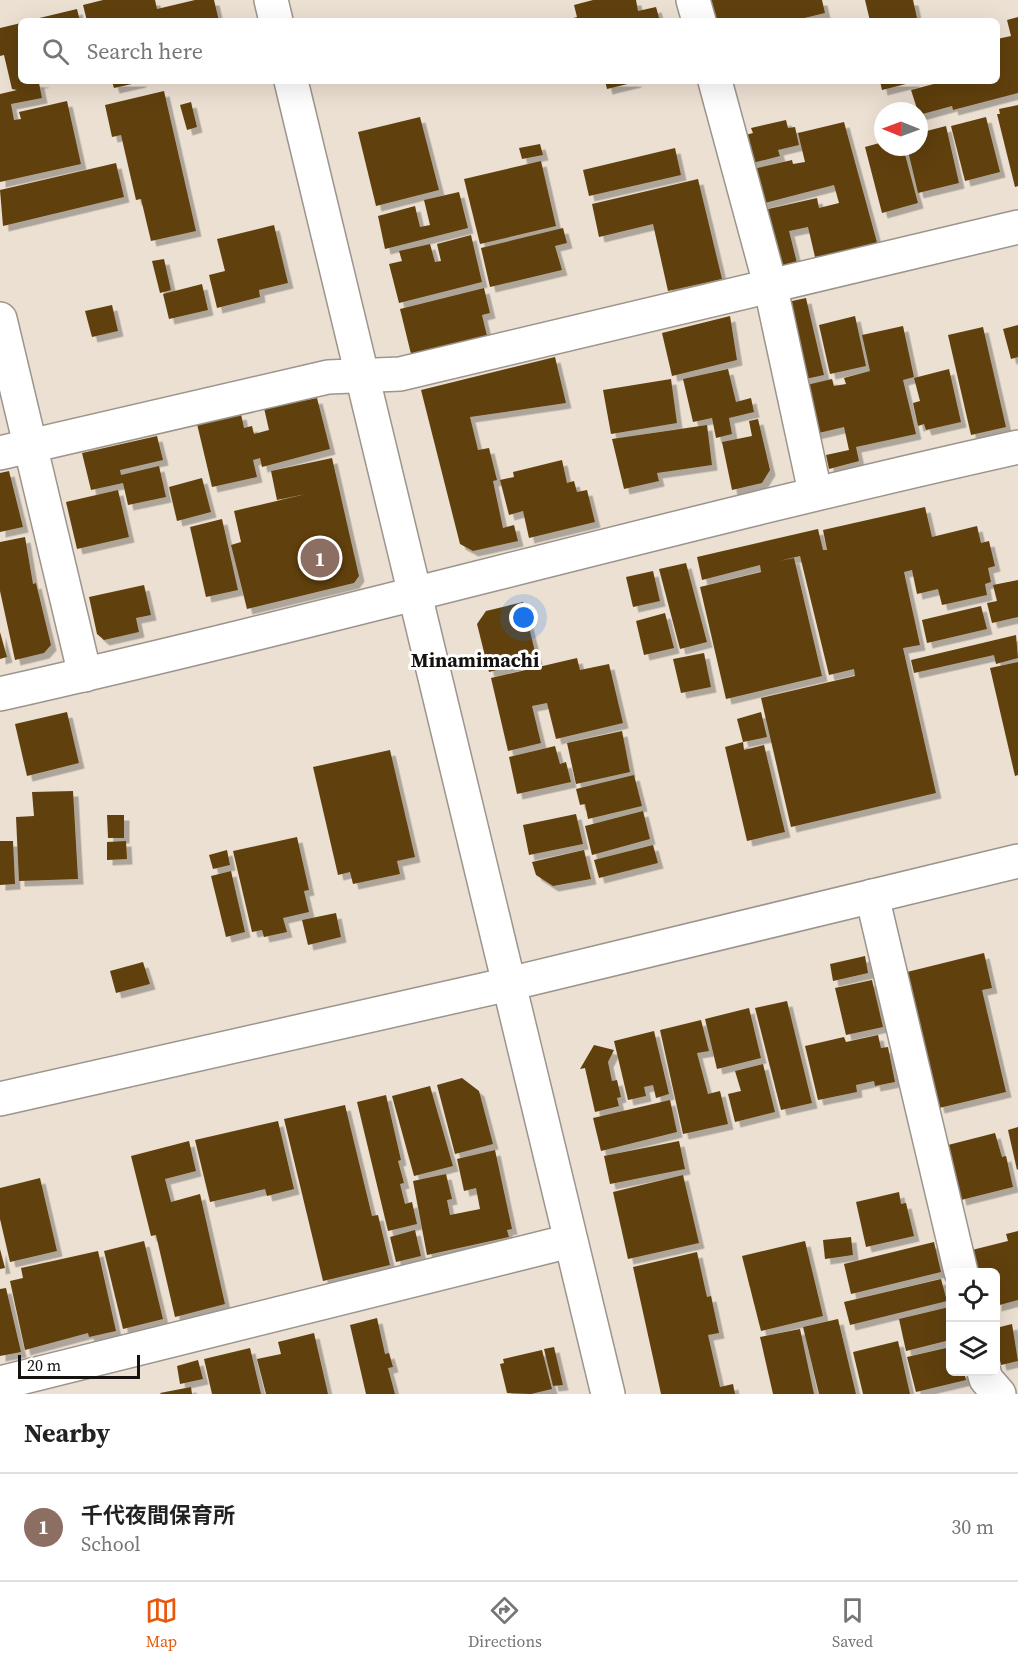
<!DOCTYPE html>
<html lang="en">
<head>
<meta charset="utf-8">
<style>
  body { margin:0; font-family:"Source Serif 4","Noto Sans JP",serif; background:#f6f6f6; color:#222 }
  .controls { position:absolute; right:18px; bottom:18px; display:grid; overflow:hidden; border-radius:9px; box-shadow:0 6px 24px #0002 }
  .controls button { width:54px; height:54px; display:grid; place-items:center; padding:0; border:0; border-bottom:2px solid #e0e0e0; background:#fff; color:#222; font:30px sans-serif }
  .compass { position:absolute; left:874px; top:102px; width:54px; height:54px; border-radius:50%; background:#fff; box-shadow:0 6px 24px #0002; rotate:271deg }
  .scale { position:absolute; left:18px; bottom:15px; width:122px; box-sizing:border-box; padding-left:6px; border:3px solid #14110f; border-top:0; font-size:16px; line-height:21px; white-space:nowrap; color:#14110f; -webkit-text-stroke:4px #fff; paint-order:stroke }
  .you { position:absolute; left:524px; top:618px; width:21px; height:21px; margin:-15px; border:4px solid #fff; border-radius:50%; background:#1a73e8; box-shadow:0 0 0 9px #1a73e833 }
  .badge { display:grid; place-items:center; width:39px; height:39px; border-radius:50%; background:#ea580c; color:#fff; font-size:20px; font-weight:700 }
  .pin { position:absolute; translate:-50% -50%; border:3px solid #fff; box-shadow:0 2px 6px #0006 }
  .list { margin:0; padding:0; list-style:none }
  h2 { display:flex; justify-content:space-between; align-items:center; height:78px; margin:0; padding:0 24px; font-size:26px }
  h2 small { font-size:20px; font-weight:400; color:#767676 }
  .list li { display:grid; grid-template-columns:39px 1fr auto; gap:18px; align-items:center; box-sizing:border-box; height:108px; padding:0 24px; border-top:2px solid #e0e0e0 }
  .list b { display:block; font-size:22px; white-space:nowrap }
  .list p { margin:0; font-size:20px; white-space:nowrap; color:#767676 }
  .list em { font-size:20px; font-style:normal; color:#767676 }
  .icon { flex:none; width:33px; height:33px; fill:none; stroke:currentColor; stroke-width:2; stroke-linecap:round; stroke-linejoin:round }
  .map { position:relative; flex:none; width:1018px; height:1394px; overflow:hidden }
  .search { position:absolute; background:#fff; box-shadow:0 6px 24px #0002; left:18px; right:18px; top:18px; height:66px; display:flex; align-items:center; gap:15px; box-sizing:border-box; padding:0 21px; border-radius:9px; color:#767676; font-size:22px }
  .sheet { height:186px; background:#fff }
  nav { display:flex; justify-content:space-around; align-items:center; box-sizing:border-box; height:84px; border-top:2px solid #e0e0e0; background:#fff; font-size:16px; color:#767676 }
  nav a { display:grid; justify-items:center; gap:3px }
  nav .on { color:#ea580c }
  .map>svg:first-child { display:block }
  .built { fill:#ece0d2; fill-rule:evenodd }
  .building { fill:#61400f; filter:url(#shadow) }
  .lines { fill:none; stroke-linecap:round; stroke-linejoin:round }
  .minor-casing { stroke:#9c958d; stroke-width:36 }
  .tertiary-casing { stroke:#9c958d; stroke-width:36 }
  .minor { stroke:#fff; stroke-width:33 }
  .tertiary { stroke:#fff; stroke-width:33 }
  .labels { text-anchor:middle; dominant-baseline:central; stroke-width:6; stroke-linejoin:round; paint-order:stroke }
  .neighbourhood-label { font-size:20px; font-weight:bold; fill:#14110f; stroke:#fff }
</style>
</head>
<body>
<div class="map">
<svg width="1018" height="1394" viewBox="0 0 1018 1394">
  <defs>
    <filter id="shadow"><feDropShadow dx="5.5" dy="5.5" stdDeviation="0" flood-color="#0004"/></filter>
  </defs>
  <rect width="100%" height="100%" fill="#f4ede5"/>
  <path class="built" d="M 0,0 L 1018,0 L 1018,1394 L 0,1394 ZM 21,21 L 997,21 L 997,81 L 21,81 ZM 883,111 L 919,111 L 919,147 L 883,147 ZM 950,1272 L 996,1272 L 996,1372 L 950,1372 Z"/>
  <g class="building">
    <polygon points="103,0 155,0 157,9 195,0 214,0 219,21 87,21 83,5"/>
    <polygon points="593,0 636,0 638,11 656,7 660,21 563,21 577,17 574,5"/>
    <polygon points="706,0 822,0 825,13 792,21 711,21"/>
    <polygon points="865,0 913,0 917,18 870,21"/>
    <polygon points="77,9 80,21 32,21 31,20"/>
    <polygon points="1018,17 1018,93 953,110 952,106 919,115 911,90 945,81 997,81 997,39 1011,36 1007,20"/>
    <polygon points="21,23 21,81 45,82 39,83 42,98 11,104 14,120 21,119 19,112 67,101 81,164 0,182 0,94 17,90 12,89 4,55 0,56 0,28"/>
    <polygon points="112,81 141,81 141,82 114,88"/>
    <polygon points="605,81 636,81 636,82 607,89"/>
    <polygon points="880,81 914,81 914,82 882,90"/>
    <polygon points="164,91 196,231 151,241 141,199 136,200 121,135 112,137 105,105"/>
    <polygon points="191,102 197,127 187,130 180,105"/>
    <polygon points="1018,105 1018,186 1015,187 997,114 1000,114 999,109"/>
    <polygon points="420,117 439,190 376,206 358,132"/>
    <polygon points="986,117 1000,172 965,181 951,126"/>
    <polygon points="786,120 788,128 795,127 799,145 778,150 780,156 745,165 738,137 753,133 751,128"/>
    <polygon points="844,122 878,246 815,257 808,227 789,231 797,263 768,270 755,212 817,198 819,208 839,203 834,185 753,206 744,171 792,160 793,164 805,162 798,133"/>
    <polygon points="946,126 959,183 918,193 907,147 919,147 919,133"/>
    <polygon points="883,142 883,147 903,147 918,203 882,213 865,147"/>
    <polygon points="540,144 543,155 522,159 519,148"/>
    <polygon points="675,148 681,175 589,196 583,170"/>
    <polygon points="541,161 556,226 480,244 464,179"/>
    <polygon points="116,163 124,197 3,226 0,190"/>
    <polygon points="698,179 722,279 668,291 653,224 599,237 592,204"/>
    <polygon points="459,192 468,228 385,249 378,216 415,206 420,227 430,225 424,200"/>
    <polygon points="274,225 288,283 259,290 260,297 217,308 209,275 225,271 217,239"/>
    <polygon points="563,228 567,243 555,246 562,270 490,287 481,248"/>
    <polygon points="471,235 482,282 399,303 389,264 402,261 399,251 430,244 435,262 441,261 437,244"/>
    <polygon points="164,259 171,290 160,293 152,261"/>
    <polygon points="202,284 208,310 169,319 163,294"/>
    <polygon points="484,288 490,313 482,315 487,336 411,354 400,309"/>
    <polygon points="806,298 824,375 796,381 778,304"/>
    <polygon points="112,305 118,331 92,337 85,311"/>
    <polygon points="730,316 737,360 672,376 662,333"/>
    <polygon points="855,316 866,366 830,374 819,325"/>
    <polygon points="1018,325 1018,357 1011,359 1003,329"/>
    <polygon points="903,326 914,377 903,380 916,434 856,447 859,461 829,469 826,455 849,450 844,427 810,435 798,387 832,379 834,386 846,384 844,378 870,371 862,335"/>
    <polygon points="983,327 1006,427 971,435 948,335"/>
    <polygon points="555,357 566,403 470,417 478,450 489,448 497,480 493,481 503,528 514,525 518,541 473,551 460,544 421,390"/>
    <polygon points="728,369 736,402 751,398 754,412 729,418 732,434 716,438 712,418 693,422 683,379"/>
    <polygon points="949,369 961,422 926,430 924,424 918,426 913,403 920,401 914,378"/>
    <polygon points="671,379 677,423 611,434 603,390"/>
    <polygon points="317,398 330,449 262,467 260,458 253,460 257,477 212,487 197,424 241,414 244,428 252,426 254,434 269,430 264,408"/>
    <polygon points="758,419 770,470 762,483 732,490 722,442 752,436 749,421"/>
    <polygon points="707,425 712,465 657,473 659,481 624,489 612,439"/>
    <polygon points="157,436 163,460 120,470 121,475 159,466 166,497 128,505 123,483 91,490 82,453"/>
    <polygon points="332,458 359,576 354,583 247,609 231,545 241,542 234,511 306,494 277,500 271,471"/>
    <polygon points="562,460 567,483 574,481 577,492 587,490 595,522 529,538 523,511 509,515 500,480 514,477 513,472"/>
    <polygon points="9,471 23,527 0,532 0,473"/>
    <polygon points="202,478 211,512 177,521 169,487"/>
    <polygon points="118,490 129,537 77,549 66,502"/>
    <polygon points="925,507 932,537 977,526 981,543 989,541 995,566 988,568 991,582 985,584 987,595 942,605 938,589 917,594 912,570 904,572 920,645 903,648 936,793 791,827 761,698 855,676 854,669 829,675 800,556 779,561 794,558 822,676 726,699 700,587 761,572 760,565 702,580 697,557 818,529 823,550 827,550 823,530"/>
    <polygon points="222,519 238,590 206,597 190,527"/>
    <polygon points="25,537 33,584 36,583 51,645 44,653 15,660 0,591 0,542"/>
    <polygon points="686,563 707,642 680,649 659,569"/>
    <polygon points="653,571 660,601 633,607 626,577"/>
    <polygon points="1018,580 1018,617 992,623 987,603 997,601 993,585"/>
    <polygon points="144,585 151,615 136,618 139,632 104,640 97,634 89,597"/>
    <polygon points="523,602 537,660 489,672 477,624 486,611"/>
    <polygon points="981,606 987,629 927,643 922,620"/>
    <polygon points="665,613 674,648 644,655 636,621"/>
    <polygon points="0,632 7,657 0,659"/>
    <polygon points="1016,635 1018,658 996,664 994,655 914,673 911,660"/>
    <polygon points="704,653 711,687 681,693 673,659"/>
    <polygon points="577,658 580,670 609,664 623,723 556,739 547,703 532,706 541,743 508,751 491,678"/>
    <polygon points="1018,662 1018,775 1015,776 990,668"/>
    <polygon points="67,712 79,763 27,776 15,724"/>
    <polygon points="761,712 767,737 743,742 737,719"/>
    <polygon points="622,731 630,772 576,784 567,743"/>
    <polygon points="743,742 744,750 764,745 785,832 747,841 725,747"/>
    <polygon points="555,746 560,764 566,762 571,782 517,794 509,757"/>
    <polygon points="390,750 415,857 397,861 400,874 353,884 350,872 338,875 313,767"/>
    <polygon points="634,775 642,806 588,819 585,804 580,805 576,789"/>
    <polygon points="73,791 78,879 19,881 16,817 34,816 32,792"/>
    <polygon points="643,811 650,839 592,855 585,826"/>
    <polygon points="576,814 583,844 529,855 523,825"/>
    <polygon points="107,815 124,815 124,838 108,838"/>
    <polygon points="297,837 309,890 304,891 309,912 283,918 287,932 264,937 262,930 252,932 233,851"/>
    <polygon points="0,841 13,841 15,884 0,885"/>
    <polygon points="126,841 127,859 107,860 107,842"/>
    <polygon points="653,845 658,863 599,878 594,860"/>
    <polygon points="227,850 230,865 213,869 209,855"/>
    <polygon points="584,850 591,879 553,886 536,875 532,862"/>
    <polygon points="231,871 245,932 226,937 211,876"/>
    <polygon points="336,913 341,937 308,945 302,920"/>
    <polygon points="984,953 992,988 982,990 1006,1092 939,1108 907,972"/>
    <polygon points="865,956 868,973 833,981 830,964"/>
    <polygon points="143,962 150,984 116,993 110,971"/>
    <polygon points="872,980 883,1027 846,1035 835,988"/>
    <polygon points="787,1001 812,1103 781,1110 755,1008"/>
    <polygon points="749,1008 761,1058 717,1069 705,1019"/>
    <polygon points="701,1020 709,1051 697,1053 708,1094 720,1091 728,1124 683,1134 660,1030"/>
    <polygon points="654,1031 669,1094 656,1098 653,1085 644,1087 646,1096 628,1100 614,1041"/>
    <polygon points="878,1035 881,1048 888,1047 895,1082 875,1086 874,1081 856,1085 857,1092 818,1100 805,1046 844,1037 846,1042"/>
    <polygon points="594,1045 614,1050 608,1062 612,1081 617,1080 621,1097 617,1098 619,1106 595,1112 585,1068 580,1069"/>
    <polygon points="763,1064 775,1112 735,1122 728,1094 741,1091 735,1071"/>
    <polygon points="462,1078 479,1091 493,1144 455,1154 437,1085"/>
    <polygon points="430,1086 453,1166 414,1176 392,1096"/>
    <polygon points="386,1095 401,1160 398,1161 404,1183 400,1184 405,1204 412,1202 417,1224 388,1231 357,1102"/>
    <polygon points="670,1100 677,1132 601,1151 593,1118"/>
    <polygon points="345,1105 372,1216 378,1215 390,1265 323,1281 284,1119"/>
    <polygon points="278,1121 294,1189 267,1196 265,1189 210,1202 195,1140"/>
    <polygon points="1018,1127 1018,1169 1017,1170 1008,1130"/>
    <polygon points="995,1133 1002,1157 1006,1156 1013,1187 961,1200 948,1145"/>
    <polygon points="189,1141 196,1171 165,1179 171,1202 200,1194 225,1304 175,1317 156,1235 151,1236 131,1156"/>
    <polygon points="679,1141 685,1169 610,1184 604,1156"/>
    <polygon points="495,1150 512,1229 507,1230 509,1237 427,1255 413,1181 446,1174 452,1199 447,1200 450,1215 480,1209 476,1188 464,1191 457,1159"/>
    <polygon points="683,1175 699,1243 628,1259 613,1192"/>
    <polygon points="40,1178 57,1251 10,1262 0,1219 0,1188"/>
    <polygon points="899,1192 901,1204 906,1203 914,1236 866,1247 856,1202"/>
    <polygon points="415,1230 421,1256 396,1262 390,1237"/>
    <polygon points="1018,1231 1018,1300 996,1306 996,1272 978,1272 972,1250 1008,1241 1006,1234"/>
    <polygon points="851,1237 853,1255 825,1259 823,1240"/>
    <polygon points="144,1241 163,1319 123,1329 104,1251"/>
    <polygon points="805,1241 823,1316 761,1331 742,1256"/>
    <polygon points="934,1242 941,1272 851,1294 844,1264"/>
    <polygon points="0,1249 5,1268 0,1269"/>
    <polygon points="98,1251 116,1331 89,1337 88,1333 25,1350 10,1281 23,1278 21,1268"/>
    <polygon points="697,1252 707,1297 711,1296 719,1333 708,1335 720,1387 733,1384 735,1394 661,1394 633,1267"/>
    <polygon points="941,1279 947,1301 850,1325 844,1302"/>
    <polygon points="6,1288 21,1352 0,1356 0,1289"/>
    <polygon points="949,1307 950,1340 906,1351 899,1319"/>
    <polygon points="377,1318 385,1354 389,1353 393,1367 388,1368 395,1394 366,1394 350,1325"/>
    <polygon points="838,1319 856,1394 819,1394 803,1327"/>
    <polygon points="1012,1324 1018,1361 1001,1365 996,1344 996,1328"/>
    <polygon points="800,1329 814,1394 773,1394 760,1337"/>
    <polygon points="314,1333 328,1394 266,1394 257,1359 281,1354 278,1342"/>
    <polygon points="898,1341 910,1394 863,1394 853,1352"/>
    <polygon points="554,1347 563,1385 553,1386 544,1349"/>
    <polygon points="950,1347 950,1372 964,1372 966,1380 916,1392 907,1357"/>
    <polygon points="250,1348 261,1394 212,1394 204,1359"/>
    <polygon points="542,1350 552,1389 531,1394 507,1393 500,1364 504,1363 503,1359"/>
    <polygon points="198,1360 203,1379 180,1384 177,1366"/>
    <polygon points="191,1387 192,1394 161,1394 160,1393"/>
  </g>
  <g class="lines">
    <g class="minor-casing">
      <g id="minor">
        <polyline points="693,0 699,21"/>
        <polyline points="715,81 770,284 815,492"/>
        <polyline points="0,319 85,675"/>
        <polyline points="0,453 328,377 400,374 1018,227"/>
        <path d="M 0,694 C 341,617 677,523 1018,447"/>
        <polyline points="872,896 961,1272"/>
        <polyline points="984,1372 986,1379 999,1394"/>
        <polyline points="0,1383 570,1241"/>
      </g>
    </g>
    <g class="tertiary-casing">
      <g id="tertiary">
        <polyline points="271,0 276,21"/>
        <polyline points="291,81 608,1394"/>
        <polyline points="0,1099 509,984 1018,861"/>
      </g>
    </g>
    <use href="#minor" class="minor"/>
    <use href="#tertiary" class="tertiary"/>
  </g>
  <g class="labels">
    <g class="neighbourhood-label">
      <text x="475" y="660">Minamimachi</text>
    </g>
  </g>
</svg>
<div class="controls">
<button><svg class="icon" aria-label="locate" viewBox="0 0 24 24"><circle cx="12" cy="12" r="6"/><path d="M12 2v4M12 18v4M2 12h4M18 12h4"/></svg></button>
<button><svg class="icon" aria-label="layers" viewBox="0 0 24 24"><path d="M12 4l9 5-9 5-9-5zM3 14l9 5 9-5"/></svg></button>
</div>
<svg class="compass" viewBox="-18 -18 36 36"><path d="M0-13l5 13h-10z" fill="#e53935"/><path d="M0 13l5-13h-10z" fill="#767676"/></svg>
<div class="scale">20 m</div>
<div class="you"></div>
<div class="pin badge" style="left:320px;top:558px;background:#8d6e63">1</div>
<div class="search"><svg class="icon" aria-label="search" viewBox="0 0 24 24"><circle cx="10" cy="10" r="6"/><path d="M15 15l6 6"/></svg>Search here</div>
</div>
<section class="sheet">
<h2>Nearby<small></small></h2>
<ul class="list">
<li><span class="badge" style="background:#8d6e63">1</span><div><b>千代夜間保育所</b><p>School</p></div><em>30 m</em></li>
</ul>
</section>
<nav>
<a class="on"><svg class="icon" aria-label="map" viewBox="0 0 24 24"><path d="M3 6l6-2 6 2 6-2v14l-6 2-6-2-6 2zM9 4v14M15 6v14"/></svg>Map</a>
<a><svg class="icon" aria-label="directions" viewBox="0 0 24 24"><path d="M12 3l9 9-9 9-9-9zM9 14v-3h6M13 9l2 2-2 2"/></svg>Directions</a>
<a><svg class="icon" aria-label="saved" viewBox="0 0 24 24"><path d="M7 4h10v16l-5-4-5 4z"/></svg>Saved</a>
</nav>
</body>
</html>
